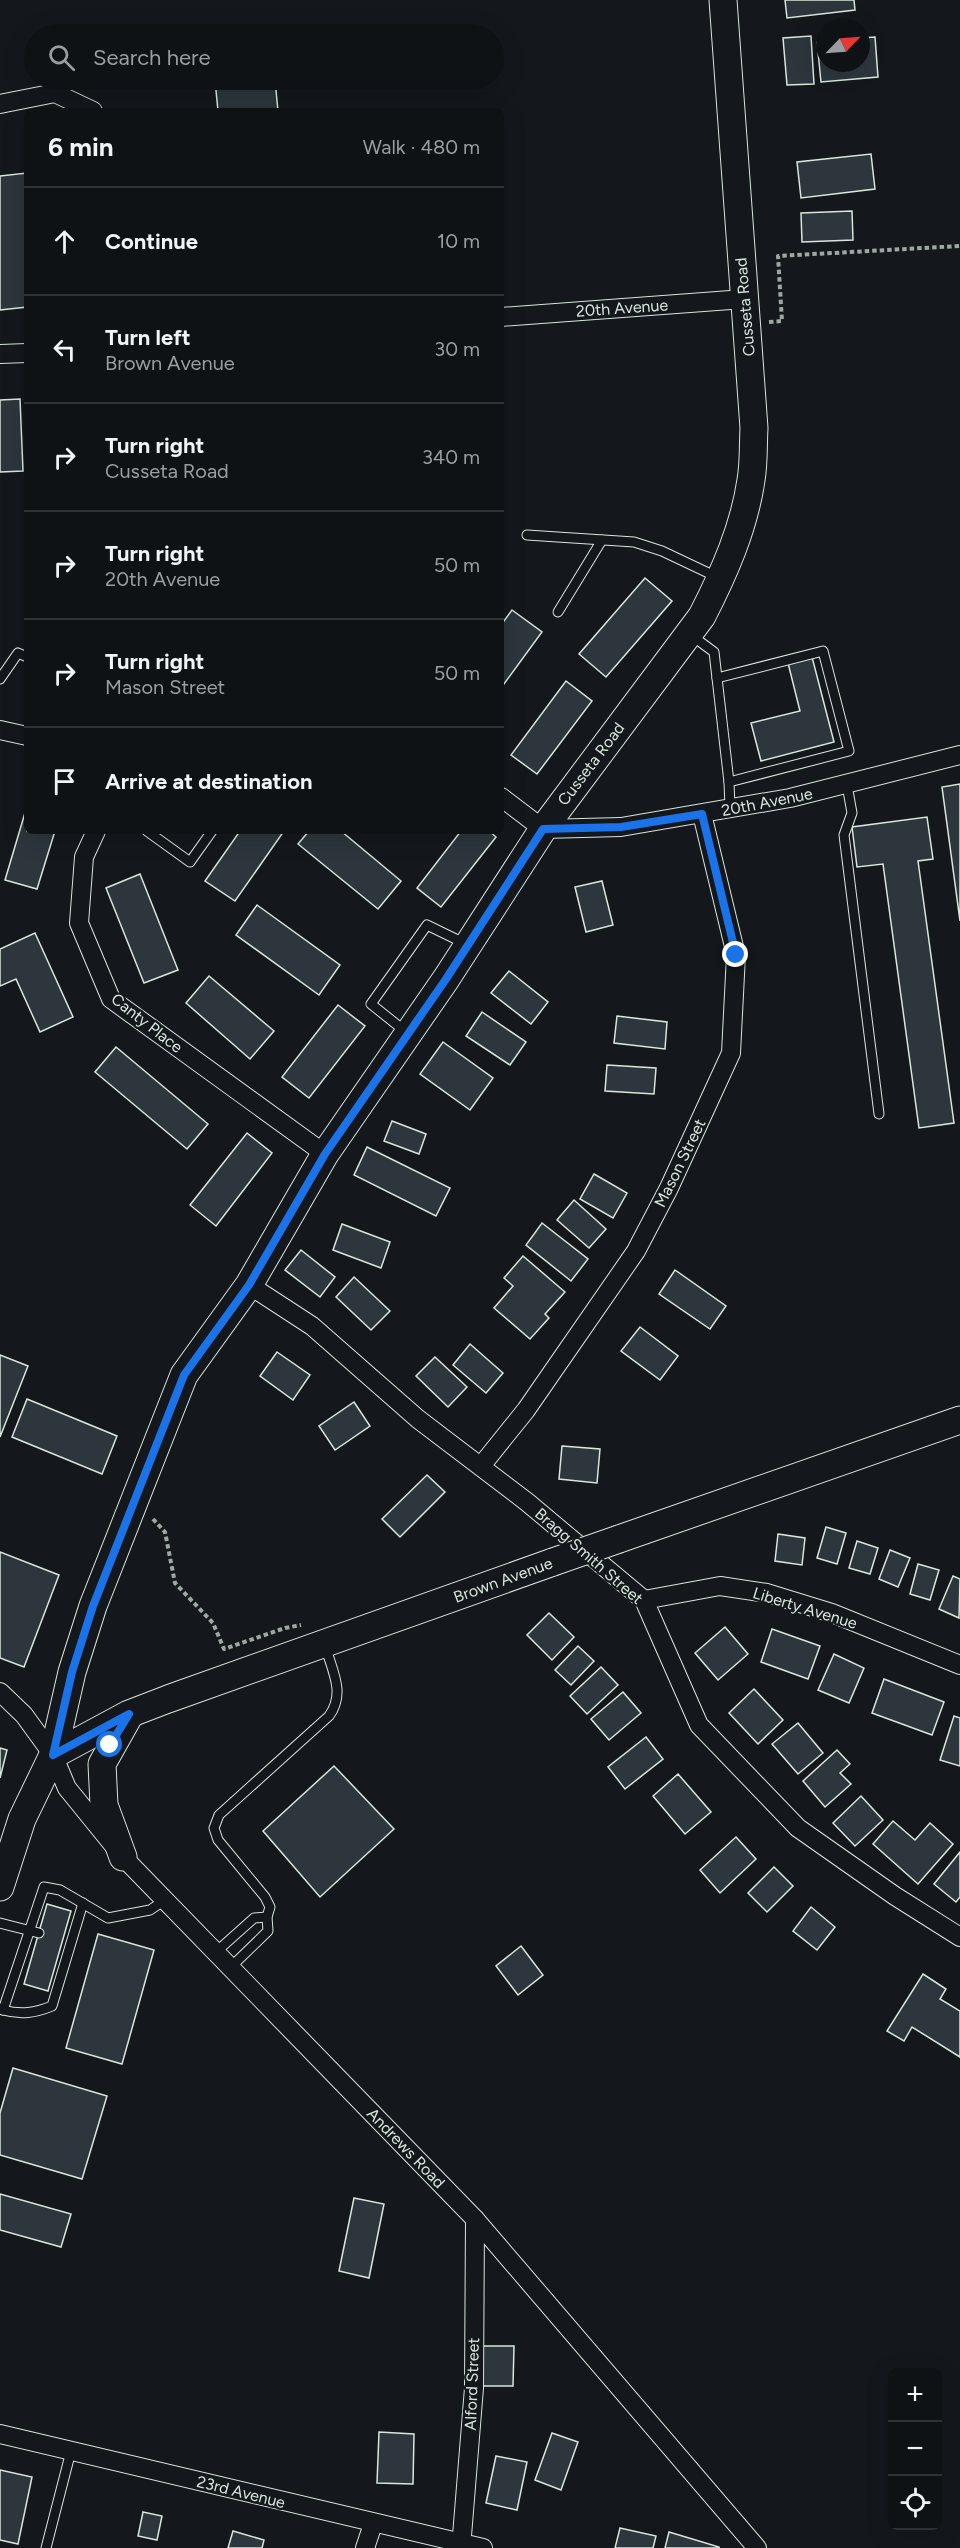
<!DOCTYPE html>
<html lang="en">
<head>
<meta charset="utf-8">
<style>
  body { margin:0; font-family:Figtree,sans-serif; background:#1d2022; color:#f1f3f6 }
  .controls { position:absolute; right:18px; bottom:18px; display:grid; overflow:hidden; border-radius:9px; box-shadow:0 6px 24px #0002 }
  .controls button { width:54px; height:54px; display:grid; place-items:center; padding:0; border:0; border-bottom:2px solid #2f3234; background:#0f1215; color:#f1f3f6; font:30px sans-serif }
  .compass { position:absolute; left:816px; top:18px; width:54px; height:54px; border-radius:50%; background:#0f1215; box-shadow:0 6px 24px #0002; rotate:65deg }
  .stop { position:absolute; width:18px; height:18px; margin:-14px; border:4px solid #1a73e8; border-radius:50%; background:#fff }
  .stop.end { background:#1a73e8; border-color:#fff; box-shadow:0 2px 6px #0008 }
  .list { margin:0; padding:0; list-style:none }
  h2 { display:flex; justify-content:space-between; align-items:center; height:78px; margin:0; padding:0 24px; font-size:26px }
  h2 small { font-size:20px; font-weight:400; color:#9b9ea0 }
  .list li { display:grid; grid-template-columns:39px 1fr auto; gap:18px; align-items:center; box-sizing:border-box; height:108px; padding:0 24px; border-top:2px solid #2f3234 }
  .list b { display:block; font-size:22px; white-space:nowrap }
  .list p { margin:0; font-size:20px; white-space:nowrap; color:#9b9ea0 }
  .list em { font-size:20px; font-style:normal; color:#9b9ea0 }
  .icon { flex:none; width:33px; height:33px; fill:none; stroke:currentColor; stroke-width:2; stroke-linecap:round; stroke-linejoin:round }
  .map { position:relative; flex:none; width:960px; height:2548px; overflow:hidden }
  .search { position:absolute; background:#0f1215; box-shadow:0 6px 24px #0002; left:24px; top:24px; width:480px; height:66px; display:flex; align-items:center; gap:15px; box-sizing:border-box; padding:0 21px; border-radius:33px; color:#9b9ea0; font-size:22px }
  .panel { position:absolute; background:#0f1215; box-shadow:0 6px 24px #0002; left:24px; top:108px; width:480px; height:726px; border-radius:9px }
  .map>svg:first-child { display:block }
  .building { fill:#2c363c; stroke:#d8e6dc; stroke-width:1.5 }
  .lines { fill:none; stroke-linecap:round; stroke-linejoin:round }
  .lane-casing { stroke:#d8e6dc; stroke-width:11 }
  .street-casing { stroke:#d8e6dc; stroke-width:20 }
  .secondary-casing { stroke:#d8e6dc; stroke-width:29 }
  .path { stroke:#9da8a2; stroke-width:4; stroke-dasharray:4.5 3; stroke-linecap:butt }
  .lane { stroke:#14181c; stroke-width:9 }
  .street { stroke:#14181c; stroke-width:18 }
  .secondary { stroke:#14181c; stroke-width:27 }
  .secondary-bridge-casing { stroke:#d8e6dc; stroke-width:29; stroke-linecap:butt }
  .secondary-bridge { stroke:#14181c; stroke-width:27 }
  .route { stroke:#1a73e8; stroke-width:8 }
  .labels { text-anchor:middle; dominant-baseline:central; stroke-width:4.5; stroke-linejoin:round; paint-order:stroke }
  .street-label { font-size:16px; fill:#d8e6dc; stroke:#14181c }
</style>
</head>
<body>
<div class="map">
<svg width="960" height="2548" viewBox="0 0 960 2548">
  <rect width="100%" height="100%" fill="#14181c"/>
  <g class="building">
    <polygon points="785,0 854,0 855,10 787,18"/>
    <polygon points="270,28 271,34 210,34"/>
    <polygon points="811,36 814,84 787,85 783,38"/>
    <polygon points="875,37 878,77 821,82 817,42 825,42 825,63 861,63 861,38"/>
    <polygon points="215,80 275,80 278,111 218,111"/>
    <polygon points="871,154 875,189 801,198 797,162"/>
    <polygon points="27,173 27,307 0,310 0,176"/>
    <polygon points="852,211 853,240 802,242 801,213"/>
    <polygon points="20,399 23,471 0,472 0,400"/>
    <polygon points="645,578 672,601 606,677 579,654"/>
    <polygon points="512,610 542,632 501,688 501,625"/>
    <polygon points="812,657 834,742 761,761 751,723 800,711 788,663"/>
    <polygon points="566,681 592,701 537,774 511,755"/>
    <polygon points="960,784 960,921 942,787"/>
    <polygon points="27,806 27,831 55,831 37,889 5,880"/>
    <polygon points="927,817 933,859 918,861 954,1123 919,1128 883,864 857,867 852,827"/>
    <polygon points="240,831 284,831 235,901 205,881"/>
    <polygon points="309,831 341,831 401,881 378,909 298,844"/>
    <polygon points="461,831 489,831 496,837 441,907 417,888"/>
    <polygon points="140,874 178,970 144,983 106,888"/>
    <polygon points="602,881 613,925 586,932 575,887"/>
    <polygon points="257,905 340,965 319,995 236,935"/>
    <polygon points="35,933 73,1017 40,1032 16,979 0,986 0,949"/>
    <polygon points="509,971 548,1002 531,1024 491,993"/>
    <polygon points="209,976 274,1031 250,1059 186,1003"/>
    <polygon points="338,1005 365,1026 309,1098 282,1077"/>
    <polygon points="482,1012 526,1042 510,1065 466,1036"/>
    <polygon points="617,1016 667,1022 665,1049 614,1043"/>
    <polygon points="443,1042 493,1078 470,1110 420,1074"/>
    <polygon points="116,1047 208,1124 187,1149 95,1072"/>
    <polygon points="607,1065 656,1068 654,1094 605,1091"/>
    <polygon points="392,1121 426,1134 419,1154 384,1141"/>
    <polygon points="247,1133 272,1153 216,1226 190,1205"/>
    <polygon points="367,1147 450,1188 436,1216 354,1175"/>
    <polygon points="594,1174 627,1193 613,1218 580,1199"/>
    <polygon points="574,1200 606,1229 589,1248 557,1220"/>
    <polygon points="542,1223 588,1259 571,1281 526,1245"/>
    <polygon points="342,1224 390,1242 381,1268 333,1250"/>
    <polygon points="301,1250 335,1277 320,1297 285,1270"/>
    <polygon points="523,1256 565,1292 545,1314 549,1318 530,1339 494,1308 513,1286 504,1278"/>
    <polygon points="675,1270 726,1306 710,1329 659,1294"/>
    <polygon points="354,1277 390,1311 371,1330 336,1297"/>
    <polygon points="640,1327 678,1356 660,1380 621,1351"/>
    <polygon points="470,1344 503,1373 486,1393 453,1365"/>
    <polygon points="277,1352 310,1375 293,1400 260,1376"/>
    <polygon points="0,1355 28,1366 0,1437"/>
    <polygon points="435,1357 467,1387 448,1407 416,1376"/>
    <polygon points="27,1399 117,1436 102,1474 12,1437"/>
    <polygon points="354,1402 370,1426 335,1450 319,1426"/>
    <polygon points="562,1446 600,1449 597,1483 559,1479"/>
    <polygon points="427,1475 445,1492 400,1537 382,1519"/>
    <polygon points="826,1527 846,1533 837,1564 817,1558"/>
    <polygon points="778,1534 805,1538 802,1565 775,1561"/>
    <polygon points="857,1541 878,1548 870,1574 849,1568"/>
    <polygon points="890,1550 910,1558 898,1587 879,1579"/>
    <polygon points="0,1552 59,1575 24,1667 0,1658"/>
    <polygon points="918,1564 939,1570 930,1600 910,1594"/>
    <polygon points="953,1576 960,1579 959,1618 939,1609"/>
    <polygon points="549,1613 574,1637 552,1660 527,1635"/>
    <polygon points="725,1627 748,1654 718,1680 695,1653"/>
    <polygon points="772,1629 820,1646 808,1679 761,1662"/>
    <polygon points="578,1646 594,1661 571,1685 555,1670"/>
    <polygon points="834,1654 864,1668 849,1703 818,1690"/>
    <polygon points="601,1667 618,1685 587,1714 570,1696"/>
    <polygon points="884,1679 944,1702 932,1735 872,1713"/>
    <polygon points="754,1689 783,1720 758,1744 729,1713"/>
    <polygon points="623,1692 641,1713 609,1740 591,1719"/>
    <polygon points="954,1716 960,1718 960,1766 940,1760"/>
    <polygon points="798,1723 823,1753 798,1774 772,1744"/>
    <polygon points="646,1737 663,1759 625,1789 608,1767"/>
    <polygon points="0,1748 7,1750 0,1778"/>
    <polygon points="837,1750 850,1764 840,1773 851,1784 825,1807 803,1781"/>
    <polygon points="334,1766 394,1829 320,1897 263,1831"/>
    <polygon points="678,1774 711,1812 685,1834 653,1796"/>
    <polygon points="861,1796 883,1820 855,1846 833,1823"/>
    <polygon points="893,1821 915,1840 930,1823 953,1844 918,1884 873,1844"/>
    <polygon points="736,1837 756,1859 720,1893 700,1870"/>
    <polygon points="960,1852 960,1897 956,1902 934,1884"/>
    <polygon points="774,1867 793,1886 767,1912 748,1893"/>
    <polygon points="47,1904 71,1911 48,1991 24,1984"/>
    <polygon points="811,1907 835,1927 817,1950 793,1931"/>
    <polygon points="98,1934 154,1950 122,2064 66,2048"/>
    <polygon points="521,1946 543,1975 518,1995 496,1966"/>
    <polygon points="923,1974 946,1989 940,1999 960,2011 960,2057 912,2027 904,2041 887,2031"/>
    <polygon points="13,2068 107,2096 82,2179 0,2155 0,2113"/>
    <polygon points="0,2194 71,2214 61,2247 0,2230"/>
    <polygon points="354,2198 384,2204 369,2278 339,2271"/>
    <polygon points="483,2346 514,2346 513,2386 483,2386"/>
    <polygon points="379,2432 414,2434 413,2484 377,2483"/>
    <polygon points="552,2433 578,2442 561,2490 535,2480"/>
    <polygon points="496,2456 527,2462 517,2510 486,2503"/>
    <polygon points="0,2470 32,2477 18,2544 0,2540"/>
    <polygon points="143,2512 162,2516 157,2540 138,2536"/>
    <polygon points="620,2528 656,2536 653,2548 615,2548"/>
    <polygon points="233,2531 264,2540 262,2548 228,2548"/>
    <polygon points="669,2532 719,2547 719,2548 665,2548"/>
  </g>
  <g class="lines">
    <g class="lane-casing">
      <g id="lane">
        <polyline points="527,535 634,542 662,551 719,578"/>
        <polyline points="558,612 602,540"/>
        <polyline points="691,635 714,652 717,678 823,651 849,751 729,782 730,809"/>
        <polyline points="717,678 729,782"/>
        <polyline points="0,679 18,653 27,657"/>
        <polyline points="847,785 852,813 844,835 879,1114"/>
        <polyline points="147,831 190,862 212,831"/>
        <polyline points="406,1032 371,1004 427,925 466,944"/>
        <polyline points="0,1923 39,1933"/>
        <polyline points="216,1952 254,1918 267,1917"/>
        <path d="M 231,1967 L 268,1931 L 267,1917 L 270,1907 L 265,1897 L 218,1840 L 214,1828 L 219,1815 L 329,1716 C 346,1693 332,1671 325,1645"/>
        <polyline points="0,2009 3,2010 44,1887 60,1890 108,1918 150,1910 165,1900"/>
        <path d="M 3,2010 C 21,2015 35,2013 52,2006 L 83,1903"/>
        <polyline points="46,2548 71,2451"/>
      </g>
    </g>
    <g class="street-casing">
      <g id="street">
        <polyline points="0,104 55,93 93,111"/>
        <polyline points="501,317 744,299"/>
        <polyline points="0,354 27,353"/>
        <polyline points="0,730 27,736"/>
        <polyline points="501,797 543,829 621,827 790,798 960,755"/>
        <polyline points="96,831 84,857 79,923 111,999 325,1154"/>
        <polyline points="249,1285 312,1326 418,1419 527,1502 644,1600 699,1725 798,1828 895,1896 960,1937"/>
        <polyline points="481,1466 526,1410 636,1251 669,1188 731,1053 736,955 702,814"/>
        <polyline points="644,1600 720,1586 767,1593 832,1613 960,1665"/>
        <polyline points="0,1692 24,1715 53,1755 67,1788 123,1857 475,2219 757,2548"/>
        <polyline points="0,2434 483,2548"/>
        <polyline points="365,2548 373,2524"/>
        <polyline points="461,2548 474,2388 475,2219"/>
      </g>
    </g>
    <g class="secondary-casing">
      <g id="secondary">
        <polyline points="619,1539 960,1420"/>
        <polyline points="53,1755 129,1714 168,1699 553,1562"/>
        <polyline points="123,1857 104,1805 102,1764 129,1716"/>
        <path d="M 0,1887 L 22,1819 L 53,1755 L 72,1672 L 93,1606 L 184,1375 L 249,1285 L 325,1154 L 446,979 L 543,829 L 702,616 C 724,573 744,528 751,480 C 754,463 753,445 754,428 L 723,0"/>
      </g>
    </g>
    <g class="path">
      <polyline points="769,322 782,321 778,256 960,246"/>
      <polyline points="153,1519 165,1532 175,1583 213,1623 224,1649 285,1628 301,1625"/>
    </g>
    <use href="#lane" class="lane"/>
    <use href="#street" class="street"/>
    <use href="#secondary" class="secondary"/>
    <g class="secondary-bridge-casing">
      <polyline id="secondary-bridge" points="553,1562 619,1539"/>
    </g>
    <use href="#secondary-bridge" class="secondary-bridge"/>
  </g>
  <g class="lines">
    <polyline class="route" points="110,1745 129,1714 53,1755 72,1672 93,1606 184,1375 249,1285 325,1154 446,979 543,829 621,827 702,814 736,955"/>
  </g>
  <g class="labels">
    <g class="street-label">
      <text transform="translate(745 307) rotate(-95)">Cusseta Road</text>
      <text transform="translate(622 308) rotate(-4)">20th Avenue</text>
      <text transform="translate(591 764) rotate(-53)">Cusseta Road</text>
      <text transform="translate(767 802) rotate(-11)">20th Avenue</text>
      <text transform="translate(147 1023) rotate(38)">Canty Place</text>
      <text transform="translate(680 1163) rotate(-64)">Mason Street</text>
      <text transform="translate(589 1556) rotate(41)">Bragg Smith Street</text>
      <text transform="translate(503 1580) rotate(-20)">Brown Avenue</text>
      <text transform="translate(805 1608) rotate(17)">Liberty Avenue</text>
      <text transform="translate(406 2148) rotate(46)">Andrews Road</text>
      <text transform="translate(472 2384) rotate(-88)">Alford Street</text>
      <text transform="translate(241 2492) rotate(14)">23rd Avenue</text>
    </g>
  </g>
</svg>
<div class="controls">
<button>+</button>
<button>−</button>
<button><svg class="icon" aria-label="locate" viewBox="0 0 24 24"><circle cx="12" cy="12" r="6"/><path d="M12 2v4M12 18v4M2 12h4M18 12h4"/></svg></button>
</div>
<svg class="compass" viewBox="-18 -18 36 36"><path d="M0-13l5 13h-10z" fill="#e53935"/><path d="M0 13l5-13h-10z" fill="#9b9ea0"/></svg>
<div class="stop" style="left:110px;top:1745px"></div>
<div class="stop end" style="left:736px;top:955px"></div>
<div class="search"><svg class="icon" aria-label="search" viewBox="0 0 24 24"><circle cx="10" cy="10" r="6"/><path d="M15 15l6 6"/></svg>Search here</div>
<section class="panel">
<h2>6 min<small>Walk · 480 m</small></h2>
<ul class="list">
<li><svg class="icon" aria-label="ahead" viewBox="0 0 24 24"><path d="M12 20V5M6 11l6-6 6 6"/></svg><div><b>Continue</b></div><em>10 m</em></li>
<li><svg class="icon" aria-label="left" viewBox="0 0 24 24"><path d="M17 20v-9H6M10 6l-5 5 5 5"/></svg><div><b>Turn left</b><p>Brown Avenue</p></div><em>30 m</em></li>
<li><svg class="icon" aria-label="right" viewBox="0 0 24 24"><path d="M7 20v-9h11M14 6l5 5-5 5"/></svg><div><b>Turn right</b><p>Cusseta Road</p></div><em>340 m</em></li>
<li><svg class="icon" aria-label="right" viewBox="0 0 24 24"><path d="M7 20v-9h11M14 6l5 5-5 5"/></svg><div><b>Turn right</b><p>20th Avenue</p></div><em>50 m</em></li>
<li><svg class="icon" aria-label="right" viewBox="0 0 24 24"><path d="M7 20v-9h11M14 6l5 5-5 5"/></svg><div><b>Turn right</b><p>Mason Street</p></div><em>50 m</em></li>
<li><svg class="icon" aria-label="arrive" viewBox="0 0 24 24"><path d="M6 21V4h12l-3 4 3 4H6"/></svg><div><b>Arrive at destination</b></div></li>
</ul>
</section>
</div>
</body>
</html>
